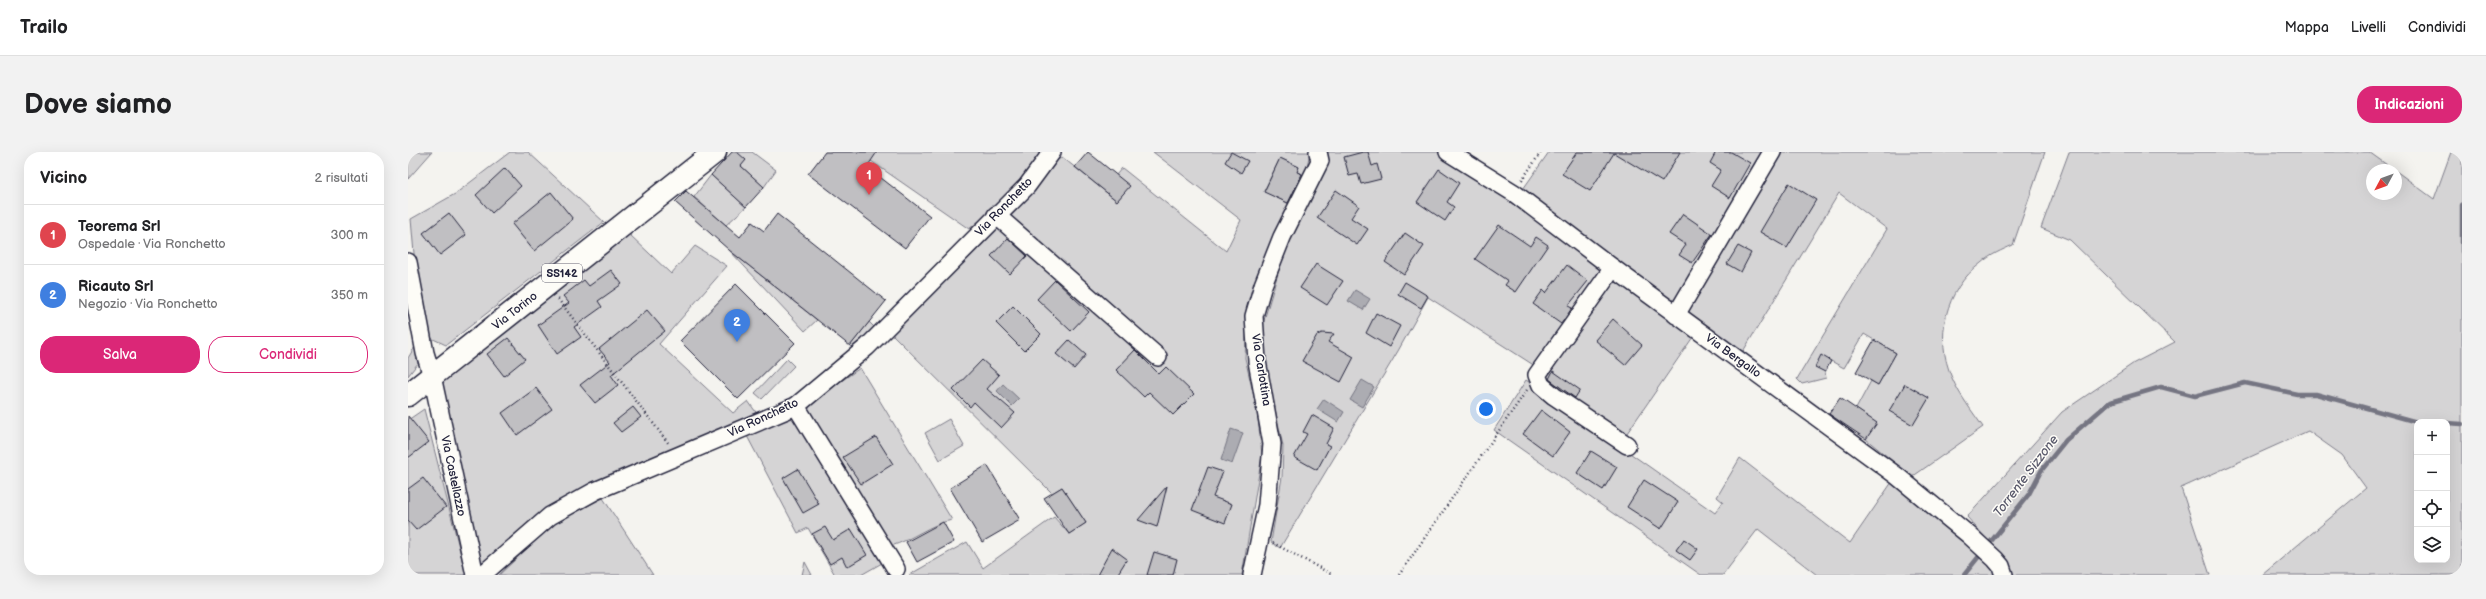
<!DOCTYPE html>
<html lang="it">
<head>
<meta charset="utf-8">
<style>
  body { margin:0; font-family:"Balsamiq Sans",sans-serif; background:#f2f2f2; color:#202124 }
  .controls { position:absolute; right:12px; bottom:12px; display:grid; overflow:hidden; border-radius:8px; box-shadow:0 4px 16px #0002 }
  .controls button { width:36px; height:36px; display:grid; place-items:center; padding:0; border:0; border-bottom:1px solid #e0e0e0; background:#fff; color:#202124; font:20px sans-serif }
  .compass { position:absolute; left:1958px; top:12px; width:36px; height:36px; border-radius:50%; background:#fff; box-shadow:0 4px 16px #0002; rotate:229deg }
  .you { position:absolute; left:1078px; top:257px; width:14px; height:14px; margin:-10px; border:3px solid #fff; border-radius:50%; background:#1a73e8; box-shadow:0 0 0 6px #1a73e833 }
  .badge { display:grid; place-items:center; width:26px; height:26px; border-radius:50%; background:#db2777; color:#fff; font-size:13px; font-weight:700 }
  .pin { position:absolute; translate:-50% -33px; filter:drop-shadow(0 1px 2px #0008) }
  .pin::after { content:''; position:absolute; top:21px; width:14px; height:12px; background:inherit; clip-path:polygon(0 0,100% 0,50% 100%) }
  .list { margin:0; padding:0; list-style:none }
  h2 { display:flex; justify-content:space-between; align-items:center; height:52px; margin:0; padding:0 16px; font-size:17px }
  h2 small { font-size:13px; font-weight:400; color:#757577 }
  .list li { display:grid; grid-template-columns:26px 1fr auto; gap:12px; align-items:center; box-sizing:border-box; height:60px; padding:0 16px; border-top:1px solid #e0e0e0 }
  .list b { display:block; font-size:15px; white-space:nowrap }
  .list p { margin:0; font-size:13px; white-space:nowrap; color:#757577 }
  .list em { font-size:13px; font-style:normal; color:#757577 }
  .actions { display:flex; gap:8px; padding:12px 16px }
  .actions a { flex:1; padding:9px 0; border:1px solid #db2777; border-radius:16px; text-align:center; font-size:14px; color:#db2777 }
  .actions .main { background:#db2777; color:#fff }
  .icon { flex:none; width:22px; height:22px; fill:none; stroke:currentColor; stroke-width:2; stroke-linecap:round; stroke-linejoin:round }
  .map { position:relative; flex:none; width:2054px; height:423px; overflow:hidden; border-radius:16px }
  header { display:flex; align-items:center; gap:24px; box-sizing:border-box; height:56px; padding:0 20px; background:#fff; border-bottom:1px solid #e0e0e0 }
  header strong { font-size:19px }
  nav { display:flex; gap:22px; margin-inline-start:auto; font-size:14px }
  .intro { display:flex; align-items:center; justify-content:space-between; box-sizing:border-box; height:96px; padding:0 24px }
  h1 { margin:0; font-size:28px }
  .button { padding:10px 18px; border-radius:16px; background:#db2777; color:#fff; font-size:14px; font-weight:700 }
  main { display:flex; gap:24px; padding:0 24px }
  aside { flex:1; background:#fff; border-radius:16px; box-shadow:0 4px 16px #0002 }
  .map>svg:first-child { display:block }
  .green { fill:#d5d4d5; stroke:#7c7b88; fill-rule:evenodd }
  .water { fill:#acacb2; stroke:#757582 }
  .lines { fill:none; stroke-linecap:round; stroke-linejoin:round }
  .stream { stroke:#757582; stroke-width:4.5 }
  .building { fill:#c0bfc2; stroke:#22223b }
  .street-casing { stroke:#22223b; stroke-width:20 }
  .primary-casing { stroke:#22223b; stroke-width:25 }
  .path { stroke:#22223b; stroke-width:2.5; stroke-dasharray:1 3; stroke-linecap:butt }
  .street { stroke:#fdfcf7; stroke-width:17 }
  .primary { stroke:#fdfcf7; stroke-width:22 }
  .labels { text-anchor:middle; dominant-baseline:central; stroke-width:3; stroke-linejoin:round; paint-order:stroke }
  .shield { fill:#fdfcf7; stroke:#646373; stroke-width:1 }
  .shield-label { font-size:11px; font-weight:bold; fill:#22223b }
  .street-label { font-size:12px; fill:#22223b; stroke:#fdfcf7 }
  .water-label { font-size:13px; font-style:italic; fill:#59596b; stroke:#fdfcf7 }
</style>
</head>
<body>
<header>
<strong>Trailo</strong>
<nav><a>Mappa</a><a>Livelli</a><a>Condividi</a></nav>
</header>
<div class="intro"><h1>Dove siamo</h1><a class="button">Indicazioni</a></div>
<main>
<aside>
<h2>Vicino<small>2 risultati</small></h2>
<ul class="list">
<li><span class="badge" style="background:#e0444e">1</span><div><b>Teorema Srl</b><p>Ospedale · Via Ronchetto</p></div><em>300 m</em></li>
<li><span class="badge" style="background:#3f7fe0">2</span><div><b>Ricauto Srl</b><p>Negozio · Via Ronchetto</p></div><em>350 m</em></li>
</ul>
<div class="actions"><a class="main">Salva</a><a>Condividi</a></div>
</aside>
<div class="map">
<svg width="2054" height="423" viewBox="0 0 2054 423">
  <rect width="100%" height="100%" fill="#f4f3ef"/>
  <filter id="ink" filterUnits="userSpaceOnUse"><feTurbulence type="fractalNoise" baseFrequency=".025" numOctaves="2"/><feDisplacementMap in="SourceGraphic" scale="8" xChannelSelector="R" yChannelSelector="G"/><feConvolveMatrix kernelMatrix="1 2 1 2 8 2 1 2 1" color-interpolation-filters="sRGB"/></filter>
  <g filter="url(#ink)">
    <g class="green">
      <polygon points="0,0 24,0 0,27"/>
      <polygon points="102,0 120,0 196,70 38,193 21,185 9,136 3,67 47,42"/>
      <polygon points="329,0 344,0 368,18 356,35 333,14"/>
      <path d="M 450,0 L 636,0 C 614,29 590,55 561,77 Z"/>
      <polygon points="745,0 902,0 897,24 889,20 891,15 872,6 856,39 883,53 839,164 837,206 849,258 854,303 834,423 501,423 559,390 575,416 646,365 661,382 678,371 654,335 644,341 482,180 648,9 654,5 709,49 721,34 708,23 714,16 818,99 833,68"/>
      <polygon points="914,0 1032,0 1080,32 1197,118 1127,214 1020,145 990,199 872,396 863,390 874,325 875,294 855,201 854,175 877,98 908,36"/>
      <path d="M 1141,0 L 1637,0 L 1605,93 C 1594,98 1582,103 1573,111 C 1537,138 1526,185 1544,226 C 1552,244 1564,259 1575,275 L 1504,325 L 1458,287 L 1468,271 L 1448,257 L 1463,229 L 1470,233 L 1488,201 L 1456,182 L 1436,216 L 1423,209 L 1417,220 L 1418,226 L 1394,232 L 1389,227 L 1479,77 L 1431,41 L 1334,201 L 1113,40 Z"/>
      <path d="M 1661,0 L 1961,0 L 1986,18 L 1964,18 L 1964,42 L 1988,42 L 1988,19 L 2026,47 L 2043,0 L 2054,0 L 2054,423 L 1854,423 L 1958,336 L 1934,303 L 1900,279 L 1773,336 L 1802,423 L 1604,423 L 1602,413 L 1559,365 L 1654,260 L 1726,211 L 1767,190 L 1662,88 L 1633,76 ZM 2009,270 L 2039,270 L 2039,408 L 2009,408 Z"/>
      <polygon points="303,23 338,55 318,73 286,45"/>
      <polygon points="221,82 263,122 287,94 319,114 251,192 325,261 340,249 350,263 187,331 71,416 33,230"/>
      <polygon points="321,98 409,168 397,179"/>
      <polygon points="1210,130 1287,182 1217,284 1137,229 1137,224 1199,133"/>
      <polygon points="461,170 467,176 446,198 442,194"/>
      <polygon points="8,193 10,211 0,224 0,206"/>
      <polygon points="379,207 386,214 354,247 347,241"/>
      <path d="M 452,216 L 544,368 C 522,372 504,388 483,394 L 397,254 Z"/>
      <path d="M 1118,228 L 1307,361 L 1315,350 L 1309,345 L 1332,306 L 1442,391 L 1484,330 C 1504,346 1584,402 1588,423 L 1409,423 L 1350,377 L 1315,423 L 1293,423 L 1086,278 Z"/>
      <polygon points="16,257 58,423 0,423 0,268"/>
      <polygon points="388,261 474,411 453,423 427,423 400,376 390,381 339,284"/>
      <polygon points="541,267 556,294 532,308 517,281"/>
      <polygon points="195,346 245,423 91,423 145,372"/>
      <polygon points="397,410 404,423 394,423"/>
    </g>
    <g class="water">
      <polygon points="947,138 962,147 955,158 940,149"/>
      <polygon points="954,228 966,235 954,255 942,248"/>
      <polygon points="595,232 611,247 604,254 589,239"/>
      <polygon points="916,247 936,260 930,270 909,257"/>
      <polygon points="823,277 835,281 824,312 813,308"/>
    </g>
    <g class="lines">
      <g class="stream">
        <polyline points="2054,53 2054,100"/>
        <polyline points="2039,271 2054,272"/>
        <polyline points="1556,423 1621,342 1633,319 1658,288 1702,250 1753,235 1787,244 1837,231 1889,242 1908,242 2009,270"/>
      </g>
    </g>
    <g class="building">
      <polygon points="324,0 329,0 338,8 333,14 356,35 338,55 303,23"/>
      <polygon points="417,0 469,0 459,15 522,64 497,96 400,22"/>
      <polygon points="680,0 722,34 709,49 667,15"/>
      <polygon points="823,0 840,9 833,21 817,10"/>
      <polygon points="955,0 960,0 964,14 969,12 973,27 953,32 950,22 941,24 936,5"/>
      <polygon points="1169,0 1272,0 1254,30 1206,1 1182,39 1154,22"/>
      <polygon points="1308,0 1323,0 1342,11 1322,46 1303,34 1313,18 1302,11"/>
      <polygon points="872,6 891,15 889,20 894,22 880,51 856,40"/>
      <polygon points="97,16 113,34 84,61 68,43"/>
      <polygon points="1031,17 1051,31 1039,50 1046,55 1037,69 1009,50"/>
      <polygon points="1381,31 1408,48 1379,96 1352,80"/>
      <polygon points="928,38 951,54 943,66 960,77 949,93 909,66"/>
      <polygon points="278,39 332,85 344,70 356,79 369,62 478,149 442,194 321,98 267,50"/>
      <polygon points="143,40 165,67 126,99 104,72"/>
      <polygon points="41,61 58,83 32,103 15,81"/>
      <polygon points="1275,62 1304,82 1284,111 1271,103 1278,93 1261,82"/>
      <polygon points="1091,73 1122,94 1128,85 1140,93 1108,140 1097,133 1100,129 1067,107"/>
      <polygon points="997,81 1016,94 996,123 977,110"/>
      <polygon points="600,86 619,104 602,122 583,104"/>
      <polygon points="1330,94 1343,101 1333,120 1319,112"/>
      <polygon points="908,112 935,129 919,153 892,136"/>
      <polygon points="1159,113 1180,129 1160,154 1164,156 1153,172 1125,152 1135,138 1138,141"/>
      <polygon points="203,118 214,132 190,149 194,155 166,175 173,185 149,202 130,173 161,151 155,144 176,128 181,134"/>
      <polygon points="647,128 681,160 663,179 629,147"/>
      <polygon points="997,130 1020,144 1013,156 990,142"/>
      <polygon points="328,132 387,191 330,247 272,189"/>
      <polygon points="605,154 633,182 616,199 588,171"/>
      <polygon points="239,158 257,179 203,223 210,233 187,251 172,233 202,210 191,197"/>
      <polygon points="968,161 992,174 981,195 958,181"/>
      <polygon points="1205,167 1234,193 1217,213 1187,188"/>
      <polygon points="914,181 926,182 920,190 946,205 933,230 894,209 909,183"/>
      <polygon points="100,186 117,207 96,224 79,202"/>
      <polygon points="661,188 678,203 666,217 648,202"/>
      <polygon points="1466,188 1488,201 1470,233 1448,220"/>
      <polygon points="727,198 751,222 758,215 786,242 765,263 741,240 736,245 708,218"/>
      <polygon points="1413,203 1423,209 1417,220 1407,215"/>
      <polygon points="574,208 591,223 579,237 607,261 593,276 566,250 562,255 545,238"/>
      <polygon points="1145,219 1172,238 1167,246 1141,227"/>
      <polygon points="1497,232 1521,246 1505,273 1481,259"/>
      <polygon points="128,236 144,257 109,283 94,261"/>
      <polygon points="1432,246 1469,271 1458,287 1421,262"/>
      <polygon points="225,255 233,265 213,280 205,271"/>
      <polygon points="1133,258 1162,280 1145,304 1115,282"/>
      <polygon points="904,263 926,276 918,292 922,294 909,318 886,305 899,282 895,280"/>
      <polygon points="0,264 21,290 0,306"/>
      <polygon points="468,285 485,312 453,332 435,305"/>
      <polygon points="1183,299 1209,315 1195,338 1169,321"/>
      <polygon points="579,313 612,368 574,390 542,336"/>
      <polygon points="800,315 815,320 805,345 824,352 817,371 784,358"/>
      <polygon points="390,317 411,352 395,361 375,326"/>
      <polygon points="15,326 38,355 8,378 0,369 0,337"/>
      <polygon points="1236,328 1270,350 1253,377 1219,355"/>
      <polygon points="759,334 749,375 730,368"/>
      <polygon points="654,335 678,371 661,382 636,346"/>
      <polygon points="535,370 546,390 509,410 498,390"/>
      <polygon points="417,375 425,388 443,377 459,403 439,415 434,405 422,412 404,382"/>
      <polygon points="1276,387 1290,397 1282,408 1268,398"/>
      <polygon points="704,396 719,407 709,423 689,423"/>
      <polygon points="746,400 769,407 765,423 739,423"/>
    </g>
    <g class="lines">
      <g class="street-casing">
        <g id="street">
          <polyline points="1040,0 1106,41 1205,116 1489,324 1561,383 1587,407 1593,414 1596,423"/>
          <polyline points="588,63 750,205"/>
          <polyline points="0,110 17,201 24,224 67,423"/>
          <polyline points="1205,116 1129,223 1133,233 1146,244 1219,293"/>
          <polyline points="1268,163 1364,0"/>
          <polyline points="388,254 488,417"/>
          <polyline points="74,423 142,364 187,339 388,254 459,195 619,34 644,0"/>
          <polyline points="844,423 859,353 864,292 849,209 846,164 855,133 874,85 912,9 910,0"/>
        </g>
      </g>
      <g class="primary-casing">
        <polyline id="primary" points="0,243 307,0"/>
      </g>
      <g class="path">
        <polyline points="1114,28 1133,0"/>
        <polyline points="150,147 261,292"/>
        <polyline points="865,391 925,423"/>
        <polyline points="991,423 1119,238"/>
      </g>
      <use href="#street" class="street"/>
      <use href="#primary" class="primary"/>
    </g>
  </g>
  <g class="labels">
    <rect class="shield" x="134" y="112" width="40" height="18" rx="3"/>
    <g class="shield-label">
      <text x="154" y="121">SS142</text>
    </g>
    <g class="street-label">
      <text transform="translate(596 55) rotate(-46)">Via Ronchetto</text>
      <text transform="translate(107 159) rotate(-38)">Via Torino</text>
      <text transform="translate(1325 204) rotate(36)">Via Bergallo</text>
      <text transform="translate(853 218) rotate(81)">Via Carlottina</text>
      <text transform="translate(355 266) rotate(-25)">Via Ronchetto</text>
      <text transform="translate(45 324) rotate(78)">Via Castellazzo</text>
    </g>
    <g class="water-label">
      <text transform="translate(1618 324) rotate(-53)">Torrente Sizzone</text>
    </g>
  </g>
</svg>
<div class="controls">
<button>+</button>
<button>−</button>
<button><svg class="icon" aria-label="locate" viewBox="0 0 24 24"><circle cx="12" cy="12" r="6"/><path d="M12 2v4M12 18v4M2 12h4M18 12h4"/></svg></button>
<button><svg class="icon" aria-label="layers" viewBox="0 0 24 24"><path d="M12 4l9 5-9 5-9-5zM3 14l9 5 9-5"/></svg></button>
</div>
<svg class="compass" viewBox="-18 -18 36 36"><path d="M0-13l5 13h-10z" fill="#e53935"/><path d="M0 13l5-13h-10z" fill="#757577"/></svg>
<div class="you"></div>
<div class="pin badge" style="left:461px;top:43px;background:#e0444e">1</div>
<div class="pin badge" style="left:329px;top:190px;background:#3f7fe0">2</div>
</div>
</main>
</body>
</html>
